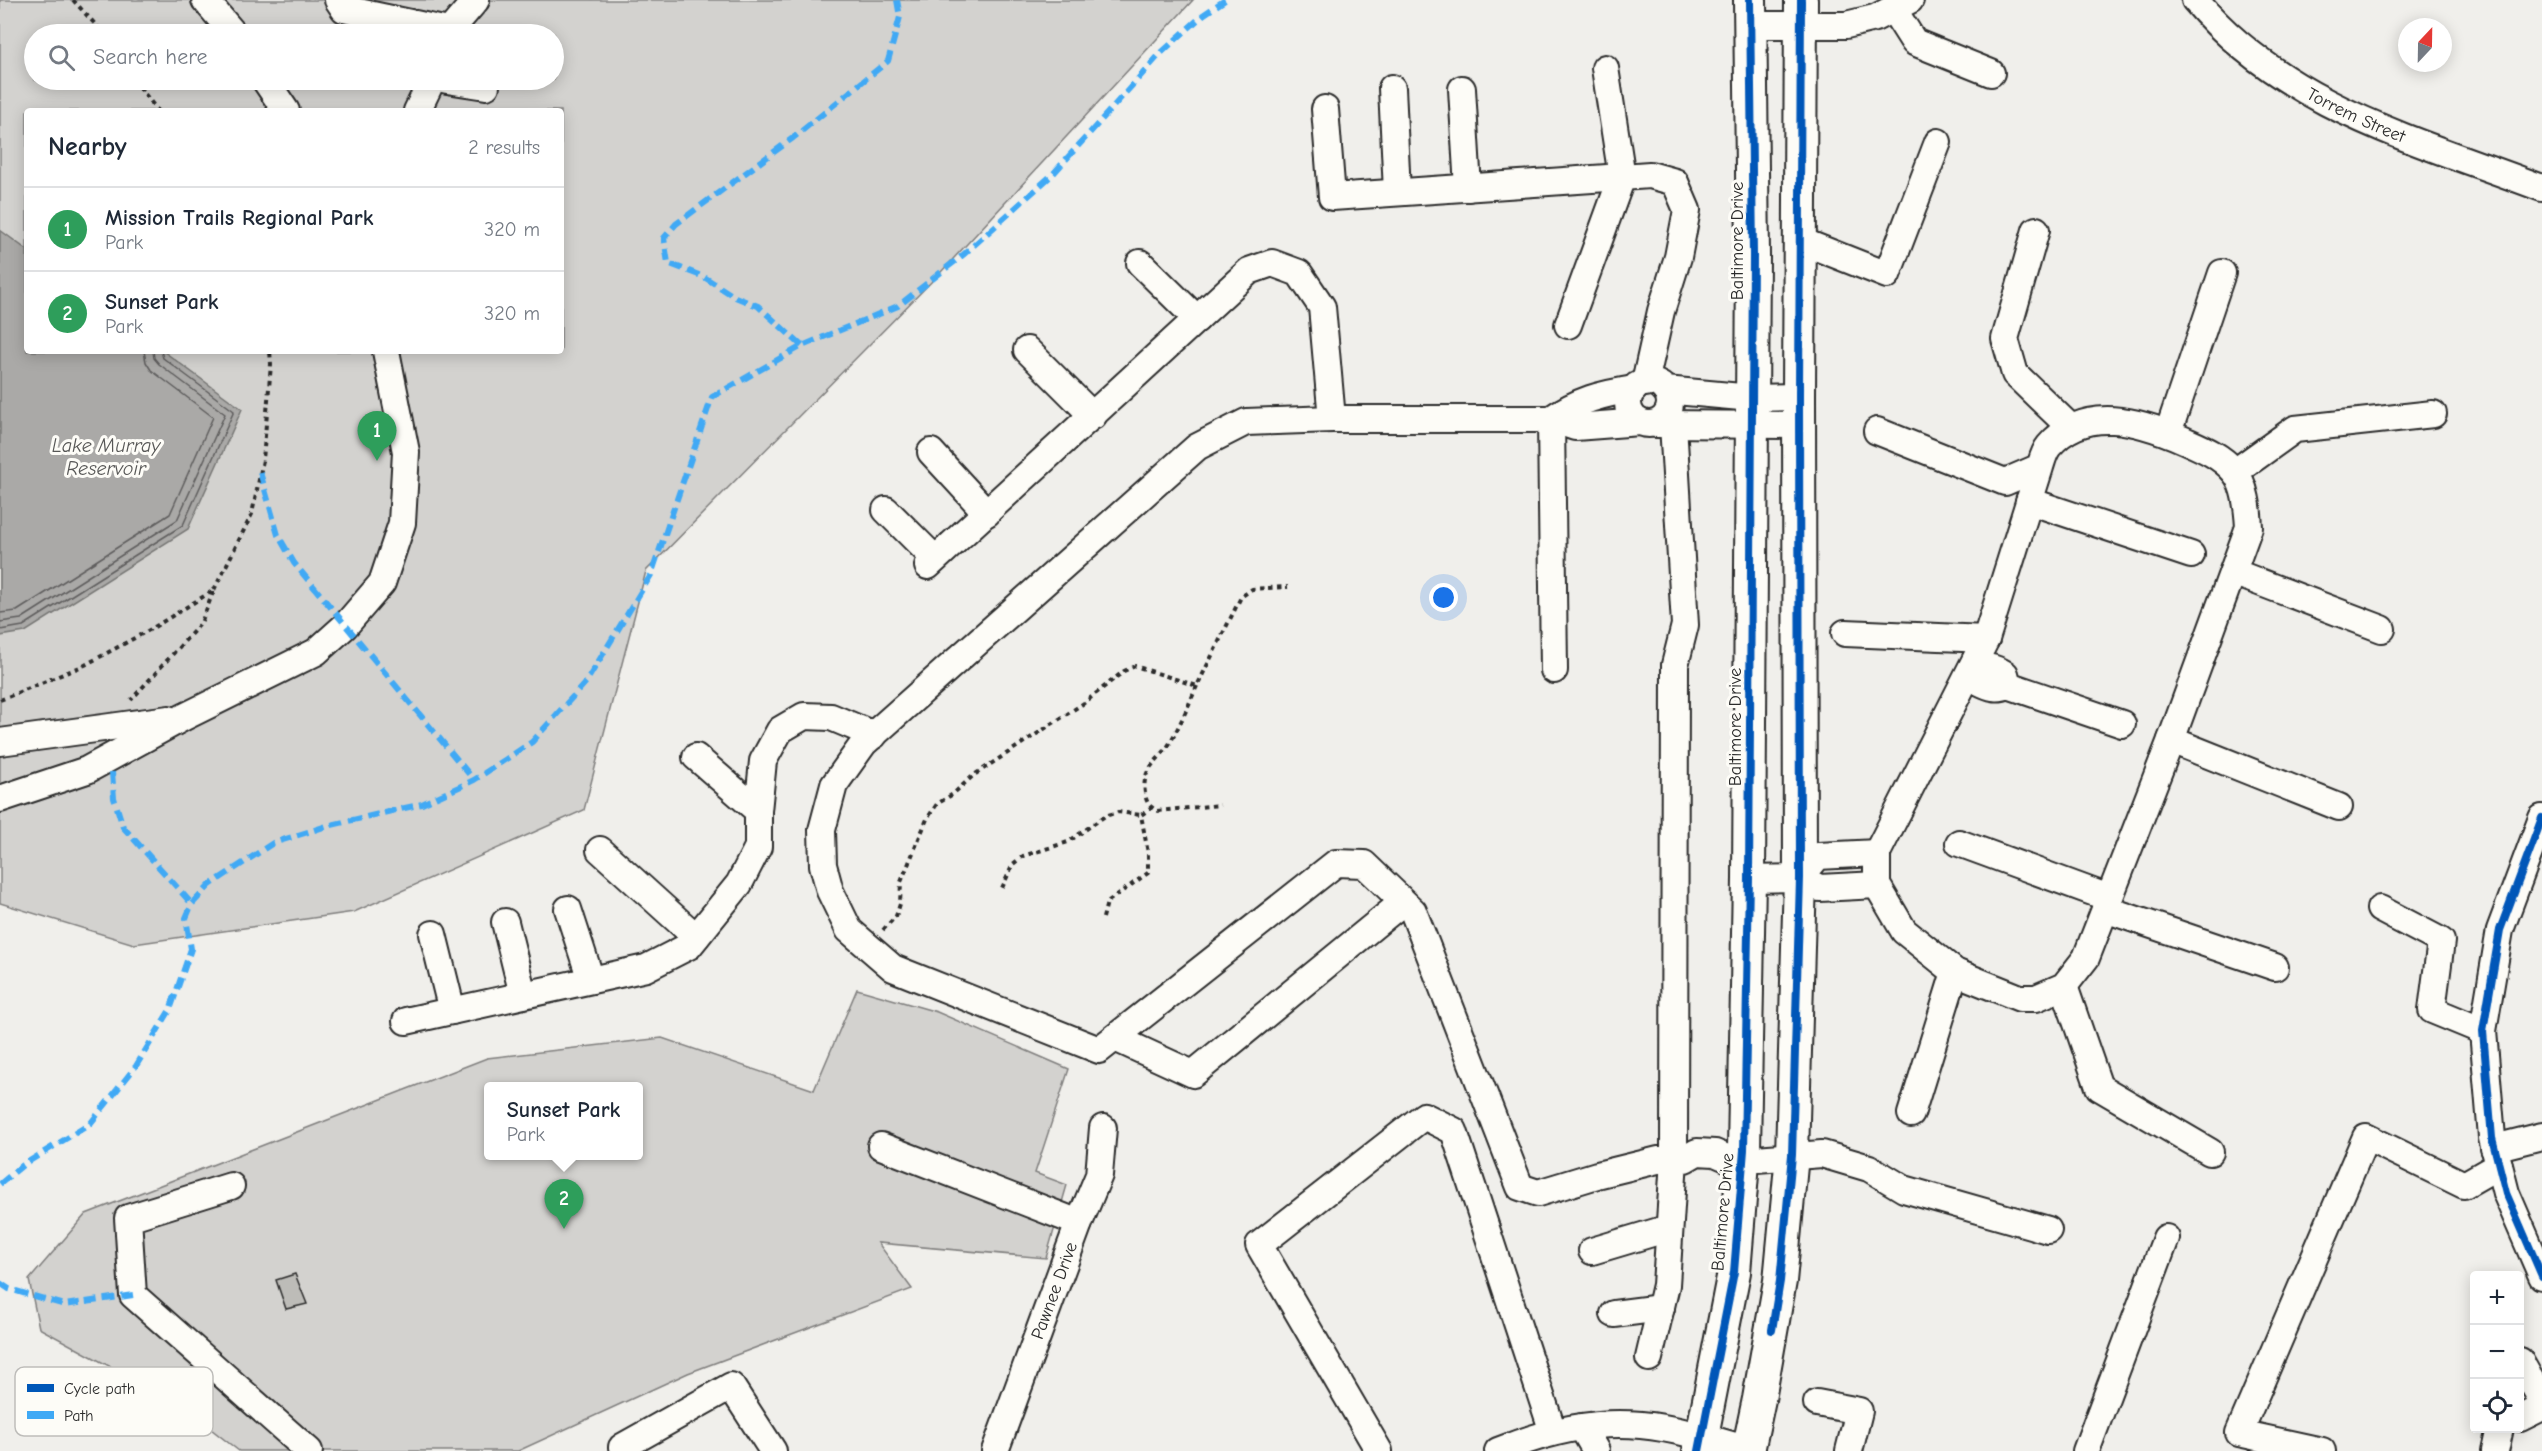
<!DOCTYPE html>
<html lang="en">
<head>
<meta charset="utf-8">
<style>
  body { margin:0; font-family:"Comic Neue",sans-serif; background:#f6f6f7; color:#1f2937 }
  .controls { position:absolute; right:18px; bottom:18px; display:grid; overflow:hidden; border-radius:6px; box-shadow:0 3px 15px #0003 }
  .controls button { width:54px; height:54px; display:grid; place-items:center; padding:0; border:0; border-bottom:2px solid #e0e1e3; background:#fff; color:#1f2937; font:30px sans-serif }
  .compass { position:absolute; left:2398px; top:18px; width:54px; height:54px; border-radius:50%; background:#fff; box-shadow:0 3px 15px #0003; rotate:22deg }
  .you { position:absolute; left:1444px; top:598px; width:21px; height:21px; margin:-15px; border:4px solid #fff; border-radius:50%; background:#1a73e8; box-shadow:0 0 0 9px #1a73e833 }
  .badge { display:grid; place-items:center; width:39px; height:39px; border-radius:50%; background:#2b2b2b; color:#fff; font-size:20px; font-weight:700 }
  .pin { position:absolute; translate:-50% -50px; filter:drop-shadow(0 2px 3px #0008) }
  .pin::after { content:''; position:absolute; top:32px; width:21px; height:18px; background:inherit; clip-path:polygon(0 0,100% 0,50% 100%) }
  .popup { position:absolute; left:484px; top:1082px; width:159px; height:78px; box-sizing:border-box; display:grid; place-content:center; border-radius:6px; background:#fff; filter:drop-shadow(0 2px 4px #0005); font-size:20px; white-space:nowrap; color:#747a83 }
  .popup b { font-size:22px; color:#1f2937 }
  .popup::after { content:''; position:absolute; left:50%; top:100%; margin-left:-12px; border:12px solid transparent; border-top-color:#fff }
  .list { margin:0; padding:0; list-style:none }
  h2 { display:flex; justify-content:space-between; align-items:center; height:78px; margin:0; padding:0 24px; font-size:26px }
  h2 small { font-size:20px; font-weight:400; color:#747a83 }
  .list li { display:grid; grid-template-columns:39px 1fr auto; gap:18px; align-items:center; box-sizing:border-box; height:84px; padding:0 24px; border-top:2px solid #e0e1e3 }
  .list b { display:block; font-size:22px; white-space:nowrap }
  .list p { margin:0; font-size:20px; white-space:nowrap; color:#747a83 }
  .list em { font-size:20px; font-style:normal; color:#747a83 }
  .icon { flex:none; width:33px; height:33px; fill:none; stroke:currentColor; stroke-width:2; stroke-linecap:round; stroke-linejoin:round }
  .map { position:relative; flex:none; width:2542px; height:1451px; overflow:hidden }
  .search { position:absolute; background:#fff; box-shadow:0 3px 15px #0003; left:24px; top:24px; width:540px; height:66px; display:flex; align-items:center; gap:15px; box-sizing:border-box; padding:0 21px; border-radius:33px; color:#747a83; font-size:22px }
  .panel { position:absolute; background:#fff; box-shadow:0 3px 15px #0003; left:24px; top:108px; width:540px; height:246px; border-radius:6px }
  .map>svg:first-child { display:block }
  .green { fill:#d3d2cf; stroke:#7f7e7d; stroke-width:1.5; fill-rule:evenodd }
  .water { fill:#aaa9a7; stroke:#777775; stroke-width:1.5 }
  .lines { fill:none; stroke-linecap:round; stroke-linejoin:round }
  .shore { stroke:#5e5d5d; stroke-width:1.5 }
  .building { fill:#bdbcb8; stroke:#2b2b2b; stroke-width:1.5 }
  .minor-casing { stroke:#2b2b2b; stroke-width:30 }
  .major-casing { stroke:#2b2b2b; stroke-width:36 }
  .path { stroke:#2b2b2b; stroke-width:4; stroke-dasharray:4.5 4.5; stroke-linecap:butt }
  .minor { stroke:#fdfcf7; stroke-width:26 }
  .major { stroke:#fdfcf7; stroke-width:32 }
  .quiet { stroke:#3fa9f5; stroke-width:6; stroke-dasharray:12 6; stroke-linecap:butt }
  .cycleway-casing { stroke:#fdfcf7; stroke-width:11 }
  .cycleway { stroke:#0057b8; stroke-width:8 }
  .labels { text-anchor:middle; dominant-baseline:central; stroke-width:6; stroke-linejoin:round; paint-order:stroke }
  .street-label { font-size:18px; fill:#2b2b2b; stroke:#fdfcf7 }
  .water-label { font-size:20px; font-style:italic; fill:#575756; stroke:#fdfcf7 }
  .key { fill:#fdfcf7; stroke:#bebdba; stroke-width:1.5 }
  .key-label { font-size:16px; fill:#2b2b2b }
</style>
</head>
<body>
<div class="map">
<svg width="2542" height="1451" viewBox="0 0 2542 1451">
  <rect width="100%" height="100%" fill="#f0efeb"/>
  <filter id="ink" filterUnits="userSpaceOnUse"><feTurbulence type="fractalNoise" baseFrequency=".0167" numOctaves="2"/><feDisplacementMap in="SourceGraphic" scale="12" xChannelSelector="R" yChannelSelector="G"/><feConvolveMatrix kernelMatrix="1 2 1 2 8 2 1 2 1" color-interpolation-filters="sRGB"/></filter>
  <g filter="url(#ink)">
    <g class="green">
      <path d="M 0,0 L 1193,0 L 941,272 L 646,571 L 584,810 L 354,912 L 134,944 L 0,903 ZM 34,34 L 554,34 L 554,80 L 34,80 ZM 27,111 L 561,111 L 561,351 L 27,351 Z"/>
      <path d="M 857,989 L 937,1012 L 1069,1069 L 1035,1173 L 1067,1185 L 1046,1258 L 878,1243 L 912,1289 L 688,1373 L 518,1451 L 239,1451 L 179,1404 L 39,1328 L 29,1280 L 86,1214 L 487,1058 L 662,1038 L 814,1090 ZM 489,1086 L 639,1086 L 639,1156 L 489,1156 Z"/>
    </g>
    <polygon class="water" points="0,230 27,250 27,351 163,351 242,409 188,529 25,632 0,636"/>
    <g class="lines">
      <g class="shore">
        <polyline points="0,613 17,611 170,514 213,417 151,370 146,362 144,351"/>
        <polyline points="0,622 21,619 177,520 225,414 159,364 154,358 153,351"/>
        <polyline points="0,630 23,626 183,525 234,411 163,358 161,351"/>
      </g>
    </g>
    <polygon class="building" points="295,1274 307,1304 286,1309 276,1280"/>
    <g class="lines">
      <g class="minor-casing">
        <g id="minor">
          <polyline points="205,0 234,34"/>
          <polyline points="338,0 344,9 448,31"/>
          <path id="s1" d="M 2195,0 C 2285,107 2416,140 2542,188"/>
          <polyline points="1893,9 1914,42 1991,73"/>
          <polyline points="1750,25 1846,25 1875,18 1910,0"/>
          <polyline points="447,34 476,0"/>
          <polyline points="265,80 286,111"/>
          <polyline points="447,80 486,86"/>
          <polyline points="1392,88 1397,192"/>
          <polyline points="1462,89 1468,188"/>
          <polyline points="1325,109 1332,197 1650,175 1675,182 1687,210 1678,257 1661,311 1645,383"/>
          <polyline points="417,111 432,80"/>
          <polyline points="2036,230 2005,339 2015,374 2071,428"/>
          <polyline points="1801,241 1887,275 1938,142"/>
          <polyline points="1140,263 1197,319"/>
          <polyline points="1568,325 1622,177 1605,68"/>
          <polyline points="1027,350 1093,416"/>
          <circle cx="1649" cy="403" r="21"/>
          <polyline points="1665,390 1752,398 1799,397"/>
          <polyline points="1551,419 1554,670"/>
          <path d="M 1551,419 C 1579,400 1601,394 1634,389"/>
          <polyline points="1640,422 1575,427 1551,419 1332,419 1246,422 1197,447 864,743 834,785 822,830 823,865 830,891 849,930 893,968 1099,1050 1336,863 1364,864 1413,911 1520,1187 1538,1193 1597,1175 1658,1160 1674,1159 1675,665 1685,625 1673,424"/>
          <polyline points="1657,424 1799,425"/>
          <path d="M 1877,431 L 2005,482 L 2040,467 C 2042,461 2044,452 2049,446 C 2085,404 2140,421 2184,440 C 2202,448 2220,455 2234,471 C 2246,485 2248,510 2249,527 L 2171,740 L 2086,958 L 2064,986 L 2036,998 L 2020,998 L 1955,972 L 1904,931 L 1877,885 L 1877,853 L 1986,639 L 2040,467"/>
          <polyline points="2168,433 2222,273"/>
          <polyline points="931,452 987,513"/>
          <polyline points="2235,472 2295,429 2433,414"/>
          <polyline points="2029,501 2191,555"/>
          <polyline points="886,510 935,559"/>
          <polyline points="928,566 1249,271 1272,263 1299,273 1322,307 1332,419"/>
          <polyline points="2233,572 2382,629"/>
          <polyline points="1845,633 1986,639"/>
          <path d="M 2008,685 L 2005,674 C 1993,667 1986,666 1973,668 L 1980,682 C 1990,687 1997,690 2008,685 L 2122,724"/>
          <polyline points="2171,740 2339,807"/>
          <polyline points="0,742 169,719"/>
          <polyline points="696,757 758,811"/>
          <polyline points="0,799 87,770 184,717 316,652 345,626 382,583 402,523 406,452 386,351"/>
          <polyline points="2542,818 2500,930 2483,1031 2492,1138 2506,1193 2542,1276"/>
          <polyline points="1959,843 2109,898"/>
          <polyline points="600,850 696,937"/>
          <polyline points="1800,878 1818,856 1877,853"/>
          <polyline points="1749,879 1800,878 1820,888 1877,885"/>
          <polyline points="568,909 591,980"/>
          <polyline points="2105,909 2275,967"/>
          <polyline points="2380,909 2441,941 2432,1010 2483,1031"/>
          <polyline points="505,922 523,995"/>
          <polyline points="433,934 452,1011"/>
          <polyline points="2064,986 2099,1087 2210,1152"/>
          <polyline points="406,1021 646,968 689,946 739,884 758,847 758,811 763,761 780,730 804,716 831,717 874,735"/>
          <polyline points="1115,1038 1193,1074 1403,902"/>
          <polyline points="1911,1114 1955,972"/>
          <polyline points="881,1146 1079,1223"/>
          <polyline points="2494,1148 2542,1136"/>
          <polyline points="231,1186 128,1218 133,1295 309,1451"/>
          <polyline points="1592,1251 1669,1228"/>
          <polyline points="1614,1314 1661,1308"/>
          <polyline points="1649,1358 1666,1285 1674,1159 1685,1159 1697,1152 1715,1153 1729,1159 1743,1160 1822,1154 1869,1168 1904,1189 2048,1230"/>
          <polyline points="2520,1361 2542,1400"/>
          <polyline points="1817,1403 1859,1411 1849,1451"/>
          <polyline points="2520,1418 2542,1407"/>
          <polyline points="1582,1427 1596,1451"/>
          <polyline points="623,1451 622,1447 731,1386 773,1451"/>
          <path id="s2" d="M 995,1451 L 1079,1223 L 1099,1175 L 1103,1128"/>
          <polyline points="1379,1451 1259,1245 1424,1116 1454,1131 1553,1432"/>
          <path d="M 1498,1451 C 1542,1433 1592,1420 1641,1425 C 1676,1428 1718,1441 1752,1451"/>
          <polyline points="2086,1451 2166,1238"/>
          <polyline points="2322,1451 2239,1433 2366,1137 2464,1185 2499,1165"/>
          <polyline points="2495,1451 2500,1428"/>
        </g>
      </g>
      <g class="major-casing">
        <g id="major">
          <polyline points="1699,1451 1734,1272 1744,1150 1749,879 1753,255 1750,0"/>
          <polyline points="1748,1451 1759,1399 1780,1281 1792,1155 1800,878 1799,397 1801,0"/>
        </g>
      </g>
      <g class="path">
        <polyline points="73,0 104,34"/>
        <polyline points="134,80 158,111"/>
        <polyline points="214,590 252,514 263,460 271,364 270,351"/>
        <path d="M 1197,686 C 1189,704 1181,723 1171,741 C 1160,762 1141,766 1145,793 C 1146,802 1149,806 1157,811 L 1220,805"/>
        <polyline points="0,700 85,665 151,629 214,590 201,623 131,700"/>
        <polyline points="1002,888 1013,864 1023,856 1068,842 1105,816 1118,812 1141,815"/>
        <polyline points="1103,918 1107,902 1148,873 1148,853 1141,815 1151,808"/>
        <polyline points="883,930 896,916 900,904 901,882 927,819 937,804 953,794 974,775 1084,703 1124,671 1135,666 1197,686 1241,597 1252,589 1288,587"/>
      </g>
      <use href="#minor" class="minor"/>
      <use href="#major" class="major"/>
      <g class="quiet">
        <polyline points="802,346 758,306 735,297 704,277 668,263 664,238 676,224 793,138 888,61 900,17 897,0"/>
        <polyline points="260,472 278,535 294,563 474,780"/>
        <polyline points="112,772 114,798 123,827 192,904"/>
        <polyline points="0,1184 23,1165 90,1124 136,1066 170,1010 191,949 186,918 192,904 210,885 273,843 327,826 422,804 474,780 532,742 586,682 651,575 712,397 802,346 898,306 963,255 1053,174 1161,53 1203,15 1225,0"/>
        <polyline points="0,1283 9,1289 65,1305 133,1295"/>
      </g>
      <g class="cycleway-casing">
        <g id="cycleway">
          <polyline points="2542,818 2500,930 2483,1031 2492,1138 2506,1193 2542,1276"/>
          <polyline points="1772,1330 1780,1281 1792,1155 1800,878 1799,397 1801,0"/>
          <polyline points="1699,1451 1734,1272 1744,1150 1749,879 1753,255 1750,0"/>
        </g>
      </g>
      <use href="#cycleway" class="cycleway"/>
    </g>
  </g>
  <g class="labels">
    <g class="street-label">
      <text stroke="none"><textPath href="#s1" startOffset="200">Torrem Street</textPath></text>
      <text transform="translate(1737 241) rotate(-90)">Baltimore Drive</text>
      <text transform="translate(1735 727) rotate(-90)">Baltimore Drive</text>
      <text transform="translate(1723 1212) rotate(-85)">Baltimore Drive</text>
      <text stroke="none"><textPath href="#s2" startOffset="171">Pawnee Drive</textPath></text>
    </g>
    <g class="water-label">
      <text x="106" y="445">Lake Murray<tspan x="106" dy="23">Reservoir</tspan></text>
    </g>
  </g>
  <rect x="15" y="1367" width="198" height="69" rx="9" class="key"/>
  <rect x="27" y="1384" width="27" height="8" fill="#0057b8"/>
  <rect x="27" y="1411" width="27" height="8" fill="#3fa9f5"/>
  <g class="key-label">
    <text x="64" y="1394">Cycle path</text>
    <text x="64" y="1421">Path</text>
  </g>
</svg>
<div class="controls">
<button>+</button>
<button>−</button>
<button><svg class="icon" aria-label="locate" viewBox="0 0 24 24"><circle cx="12" cy="12" r="6"/><path d="M12 2v4M12 18v4M2 12h4M18 12h4"/></svg></button>
</div>
<svg class="compass" viewBox="-18 -18 36 36"><path d="M0-13l5 13h-10z" fill="#e53935"/><path d="M0 13l5-13h-10z" fill="#747a83"/></svg>
<div class="you"></div>
<div class="pin badge" style="left:377px;top:461px;background:#2e9e5b">1</div>
<div class="pin badge" style="left:564px;top:1229px;background:#2e9e5b">2</div>
<div class="popup"><b>Sunset Park</b>Park</div>
<div class="search"><svg class="icon" aria-label="search" viewBox="0 0 24 24"><circle cx="10" cy="10" r="6"/><path d="M15 15l6 6"/></svg>Search here</div>
<section class="panel">
<h2>Nearby<small>2 results</small></h2>
<ul class="list">
<li><span class="badge" style="background:#2e9e5b">1</span><div><b>Mission Trails Regional Park</b><p>Park</p></div><em>320 m</em></li>
<li><span class="badge" style="background:#2e9e5b">2</span><div><b>Sunset Park</b><p>Park</p></div><em>320 m</em></li>
</ul>
</section>
</div>
</body>
</html>
